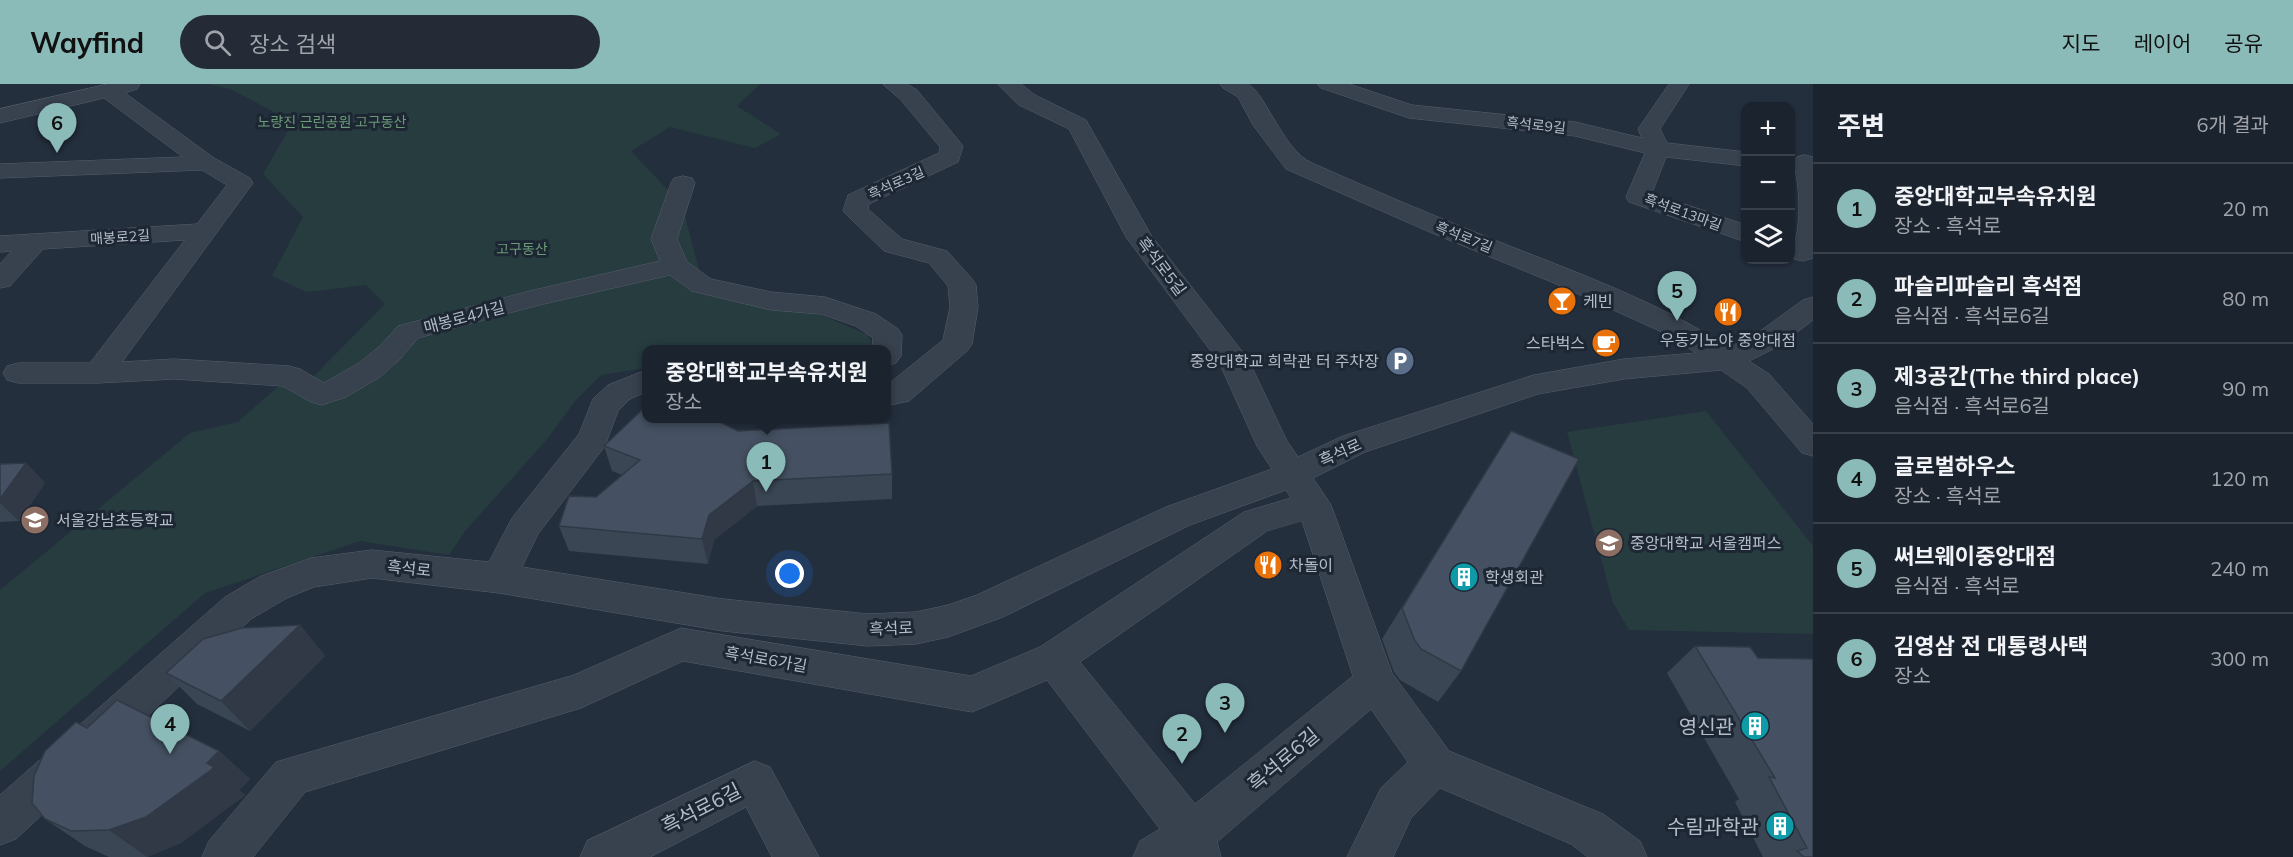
<!DOCTYPE html>
<html lang="ko">
<head>
<meta charset="utf-8">
<style>
  body { margin:0; font-family:Mulish,"Noto Sans KR",sans-serif; background:#242b36; color:#f1f3f6 }
  .controls { position:absolute; right:18px; top:18px; display:grid; overflow:hidden; border-radius:12px; box-shadow:0 2px 4px #0004 }
  .controls button { width:54px; height:54px; display:grid; place-items:center; padding:0; border:0; border-bottom:2px solid #39404a; background:#1b232e; color:#f1f3f6; font:30px sans-serif }
  .you { position:absolute; left:790px; top:490px; width:21px; height:21px; margin:-15px; border:4px solid #fff; border-radius:50%; background:#1a73e8; box-shadow:0 0 0 9px #1a73e833 }
  .badge { display:grid; place-items:center; width:39px; height:39px; border-radius:50%; background:#8bbbb9; color:#111; font-size:20px; font-weight:700 }
  .pin { position:absolute; translate:-50% -50px; filter:drop-shadow(0 2px 3px #0008) }
  .pin::after { content:''; position:absolute; top:32px; width:21px; height:18px; background:inherit; clip-path:polygon(0 0,100% 0,50% 100%) }
  .popup { position:absolute; left:642px; top:261px; width:249px; height:78px; box-sizing:border-box; display:grid; place-content:center; border-radius:12px; background:#1b232e; filter:drop-shadow(0 2px 4px #0005); font-size:20px; white-space:nowrap; color:#a0a4aa }
  .popup b { font-size:22px; color:#f1f3f6 }
  .popup::after { content:''; position:absolute; left:50%; top:100%; margin-left:-12px; border:12px solid transparent; border-top-color:#1b232e }
  .list { margin:0; padding:0; list-style:none }
  h2 { display:flex; justify-content:space-between; align-items:center; height:78px; margin:0; padding:0 24px; font-size:26px }
  h2 small { font-size:20px; font-weight:400; color:#a0a4aa }
  .list li { display:grid; grid-template-columns:39px 1fr auto; gap:18px; align-items:center; box-sizing:border-box; height:90px; padding:0 24px; border-top:2px solid #39404a }
  .list b { display:block; font-size:22px; white-space:nowrap }
  .list p { margin:0; font-size:20px; white-space:nowrap; color:#a0a4aa }
  .list em { font-size:20px; font-style:normal; color:#a0a4aa }
  .icon { flex:none; width:33px; height:33px; fill:none; stroke:currentColor; stroke-width:2; stroke-linecap:round; stroke-linejoin:round }
  .map { position:relative; flex:none; width:1813px; height:773px; overflow:hidden }
  header { display:flex; align-items:center; gap:36px; box-sizing:border-box; height:84px; padding:0 30px; background:#8bbbb9; color:#111 }
  header strong { font-size:28px }
  nav { display:flex; gap:33px; margin-inline-start:auto; font-size:21px }
  .search { width:420px; height:54px; background:#242b36; display:flex; align-items:center; gap:15px; box-sizing:border-box; padding:0 21px; border-radius:33px; color:#a0a4aa; font-size:22px }
  main { display:flex }
  aside { flex:1; background:#1b232e }
  .map>svg:first-child { display:block }
  .green { fill:#263c3f }
  .lines { fill:none; stroke-linecap:round; stroke-linejoin:round }
  .minor-casing { stroke:#565f6c; stroke-width:1 }
  .minor { fill:#38414e; fill-rule:evenodd }
  .wall { fill:#3b4654 }
  .shaded-wall { fill:#303945 }
  .building { fill:#455162; stroke:#303945; stroke-width:1.5 }
  .labels { text-anchor:middle; dominant-baseline:central; stroke-width:6; stroke-linejoin:round; paint-order:stroke }
  .far-park-label { font-size:14px; fill:#6b9a76; stroke:#1d2633 }
  .far-street-label { font-size:14px; fill:#b4bcc9; stroke:#1d2633 }
  .street-label { font-size:16px; fill:#b4bcc9; stroke:#1d2633 }
  .poi-label { font-size:16px; fill:#b4bcc9; stroke:#1d2633; text-anchor:start }
  .near-poi-label { font-size:20px; fill:#b4bcc9; stroke:#1d2633; text-anchor:end }
  .near-street-label { font-size:20px; fill:#b4bcc9; stroke:#1d2633 }
</style>
</head>
<body>
<header>
<strong>Wayfind</strong>
<div class="search"><svg class="icon" aria-label="search" viewBox="0 0 24 24"><circle cx="10" cy="10" r="6"/><path d="M15 15l6 6"/></svg>장소 검색</div>
<nav><a>지도</a><a>레이어</a><a>공유</a></nav>
</header>
<main>
<div class="map">
<svg width="1813" height="773" viewBox="0 0 1813 773">
  <rect width="100%" height="100%" fill="#242f3e"/>
  <g class="green">
    <polygon points="209,0 760,0 737,22 781,50 755,64 670,43 631,67 682,121 701,193 782,214 868,251 874,265 646,266 646,284 601,291 575,317 548,354 466,446 449,471 360,457 205,509 0,687 0,506 190,349 238,338 281,300 310,296 385,220 366,201 307,208 272,192 303,133 263,90 293,38 230,5"/>
    <polygon points="1706,327 1813,462 1813,550 1629,546 1613,519 1567,348"/>
  </g>
  <g class="lines">
    <g class="minor-casing">
      <g id="minor">
        <polygon points="108,0 140,0 137,5 125,9 214,74 250,94 253,99 122,278 174,275 289,282 300,285 324,299 359,279 380,262 398,242 530,207 660,177 651,155 671,99 674,94 683,92 692,94 695,99 677,155 687,178 711,195 771,208 825,213 876,230 898,245 902,251 901,272 896,279 886,282 886,266 872,266 873,254 856,242 821,230 771,226 692,207 670,191 535,222 418,254 400,275 380,293 346,313 322,321 311,318 283,302 174,295 98,299 18,299 7,296 3,289 7,282 18,279 90,279 185,156 43,165 10,202 0,204 0,180 12,167 0,168 0,152 197,140 227,101 202,86 0,94 0,80 183,73 104,14 0,39 0,25"/>
        <polygon points="883,0 907,0 917,6 963,62 958,78 869,120 868,125 902,155 947,167 972,195 976,201 978,223 972,260 967,267 909,317 886,322 886,302 943,256 950,223 948,202 929,179 884,167 843,127 848,111 939,69 940,63 901,16"/>
        <path d="M 998,0 L 1021,0 L 1035,11 L 1086,36 L 1151,151 L 1248,275 L 1287,357 L 1298,373 L 1343,352 L 1534,291 L 1624,275 L 1696,269 L 1673,253 L 1554,199 L 1432,149 L 1286,85 L 1253,41 L 1238,13 L 1223,4 L 1220,0 C 1228,0 1239,0 1247,0 C 1264,5 1283,67 1312,79 C 1373,106 1434,132 1497,157 C 1575,188 1657,217 1728,263 L 1759,248 L 1803,216 L 1813,213 L 1813,236 L 1779,262 L 1749,277 L 1769,290 L 1813,340 L 1813,372 L 1802,369 L 1747,304 L 1721,286 L 1624,295 L 1538,310 L 1365,368 L 1313,394 L 1331,421 L 1392,589 L 1449,667 L 1603,730 L 1640,757 L 1647,773 L 1588,773 L 1571,760 L 1440,704 L 1411,734 L 1393,773 L 1347,773 L 1381,704 L 1408,678 L 1371,625 L 1217,758 L 1221,773 L 1133,773 L 1140,757 L 1160,745 L 1047,596 L 972,628 L 683,577 L 581,624 L 305,708 L 253,773 L 202,773 L 209,757 L 276,678 L 574,591 L 681,544 L 971,592 L 1040,563 L 1244,428 L 1291,414 L 1286,406 L 1190,441 L 1003,533 L 948,553 L 916,560 L 868,562 L 723,547 L 499,509 L 372,494 L 314,503 L 287,514 L 251,535 L 16,755 L 0,761 L 0,711 L 225,513 L 261,492 L 311,474 L 372,466 L 489,478 L 512,434 L 579,350 L 593,315 L 608,301 L 646,286 L 646,308 L 630,315 L 618,327 L 605,362 L 538,450 L 522,483 L 723,515 L 868,530 L 916,528 L 948,521 L 977,511 L 1166,423 L 1272,385 L 1257,362 L 1219,278 L 1126,153 L 1069,45 L 1019,21 ZM 1302,437 L 1353,592 L 1195,720 L 1080,578 L 1267,447 Z"/>
        <polygon points="1318,0 1349,0 1412,21 1575,38 1642,54 1638,45 1669,0 1689,0 1660,45 1667,59 1746,68 1746,82 1666,73 1652,109 1746,141 1746,158 1629,118 1626,113 1645,69 1575,52 1409,34 1321,4"/>
        <path d="M 1805,71 L 1813,73 L 1813,174 L 1803,177 L 1794,175 L 1790,168 C 1803,149 1800,99 1793,78 L 1797,73 Z"/>
        <polygon points="755,677 770,683 819,773 772,773 746,723 650,773 580,773 587,757"/>
      </g>
    </g>
    <use href="#minor" class="minor"/>
  </g>
  <g class="wall">
    <polygon points="738,347 892,390 892,415 757,422 714,456 708,480 569,467 559,442 596,413 622,391 612,387 604,362"/>
    <polygon points="1511,347 1461,587 1438,618 1400,596 1394,588 1382,555"/>
    <polygon points="26,379 45,399 19,437 0,438 0,380"/>
    <polygon points="300,541 325,572 250,647 197,620 166,589"/>
    <polygon points="1695,562 1750,563 1813,773 1763,773 1735,718 1739,715 1667,589"/>
    <polygon points="219,667 250,695 239,706 245,711 181,759 147,773 109,773 85,762 45,735"/>
  </g>
  <g class="shaded-wall">
    <polygon points="26,379 45,399 19,437 0,419 0,415"/>
    <polygon points="753,397 757,422 714,456 708,480 702,455 709,431"/>
    <polygon points="300,541 325,572 250,647 221,617"/>
    <polygon points="219,667 250,695 239,706 245,711 181,759 147,773 109,746 207,679"/>
  </g>
  <g class="building">
    <polygon points="646,322 646,334 712,334 738,347 889,339 892,390 753,397 709,431 702,455 559,442 569,412 596,413 640,376 604,362"/>
    <polygon points="1511,347 1579,375 1461,587 1421,565 1415,557 1402,524"/>
    <polygon points="26,379 0,415 0,380"/>
    <polygon points="300,541 221,617 166,589 203,555 242,544"/>
    <polygon points="1695,562 1750,563 1758,574 1813,575 1813,773 1804,773 1797,767 1807,764 1769,693 1775,694"/>
    <polygon points="117,616 219,667 207,679 214,683 211,686 146,733 109,746 71,747 45,735 32,719 34,692 45,667 76,638 87,644"/>
  </g>
  <defs>
    <g id="bar-disc" transform="scale(1.5)"><circle r="9.5" fill="#e8710a" stroke="#1d2633"/><path d="M-6-5H6L.8 .8V4.5H3.5V6h-7V4.5H-.8V.8Z" fill="#fff"/></g>
    <g id="restaurant-disc" transform="scale(1.5)"><circle r="9.5" fill="#e8710a" stroke="#1d2633"/><path d="M-5-6h1v4h1v-4h1v4h1v-4h1v5L-1.5 .5V6h-2V.5L-5-1ZM5-6V6H3V1.5H1.5Q1.5-4 5-6Z" fill="#fff"/></g>
    <g id="cafe-disc" transform="scale(1.5)"><circle r="9.5" fill="#e8710a" stroke="#1d2633"/><path d="M-5.5-4.5H6V0H3Q3 3.5 0 3.5H-2.5Q-5.5 3.5-5.5 0ZM3-3.2v2h1.7v-2ZM-6 4.5H4V6H-6Z" fill="#fff"/></g>
    <g id="parking-disc" transform="scale(1.5)"><circle r="9.5" fill="#5c6f8a" stroke="#1d2633"/><path d="M-3.5-5.5H1a3.5 3.5 0 0 1 0 7H-1V5.5H-3.5ZM-1-3.4V-.6H.8a1.4 1.4 0 0 0 0-2.8Z" fill="#fff"/></g>
    <g id="school-disc" transform="scale(1.5)"><circle r="9.5" fill="#8d6e63" stroke="#1d2633"/><path d="M0-5L7-2L0 1L-7-2ZM-4 1L0 2.5L4 1V4Q0 6-4 4Z" fill="#fff"/></g>
    <g id="university-disc" transform="scale(1.5)"><circle r="9.5" fill="#8d6e63" stroke="#1d2633"/><path d="M0-5L7-2L0 1L-7-2ZM-4 1L0 2.5L4 1V4Q0 6-4 4Z" fill="#fff"/></g>
    <g id="building-disc" transform="scale(1.5)"><circle r="9.5" fill="#0f9aa8" stroke="#1d2633"/><path d="M-4-6H4V6H1V3H-1V6H-4ZM-2.5-4.3h1.7v1.8h-1.7ZM.8-4.3h1.7v1.8H.8ZM-2.5-1h1.7V.8h-1.7ZM.8-1h1.7V.8H.8Z" fill="#fff"/></g>
  </defs>
  <g fill-rule="evenodd">
    <use href="#bar-disc" x="1562" y="217"/>
    <use href="#restaurant-disc" x="1728" y="228"/>
    <use href="#cafe-disc" x="1606" y="259"/>
    <use href="#parking-disc" x="1400" y="277"/>
    <use href="#school-disc" x="35" y="436"/>
    <use href="#university-disc" x="1609" y="459"/>
    <use href="#restaurant-disc" x="1268" y="481"/>
    <use href="#building-disc" x="1464" y="493"/>
    <use href="#building-disc" x="1755" y="642"/>
    <use href="#building-disc" x="1780" y="742"/>
  </g>
  <g class="labels">
    <g class="far-park-label">
      <text x="332" y="38">노량진 근린공원 고구동산</text>
      <text x="522" y="165">고구동산</text>
    </g>
    <g class="far-street-label">
      <text transform="translate(1536 41) rotate(6)">흑석로9길</text>
      <text transform="translate(896 99) rotate(-24)">흑석로3길</text>
      <text transform="translate(1683 128) rotate(20)">흑석로13마길</text>
      <text transform="translate(120 153) rotate(-4)">매봉로2길</text>
      <text transform="translate(1464 153) rotate(22)">흑석로7길</text>
    </g>
    <g class="street-label">
      <text transform="translate(1162 182) rotate(53)">흑석로5길</text>
      <text transform="translate(464 233) rotate(-15)">매봉로4가길</text>
      <text transform="translate(1340 368) rotate(-24)">흑석로</text>
      <text transform="translate(409 484) rotate(6)">흑석로</text>
      <text transform="translate(891 544) rotate(-2)">흑석로</text>
      <text transform="translate(766 575) rotate(10)">흑석로6가길</text>
    </g>
    <g class="poi-label">
      <text x="1583" y="217">케빈</text>
      <text x="1728" y="256" text-anchor="middle">우동키노야 중앙대점</text>
      <text x="1585" y="259" text-anchor="end">스타벅스</text>
      <text x="1379" y="277" text-anchor="end">중앙대학교 희락관 터 주차장</text>
      <text x="56" y="436">서울강남초등학교</text>
      <text x="1630" y="459">중앙대학교 서울캠퍼스</text>
      <text x="1289" y="481">차돌이</text>
      <text x="1485" y="493">학생회관</text>
    </g>
    <g class="near-poi-label">
      <text x="1734" y="642">영신관</text>
      <text x="1759" y="742">수림과학관</text>
    </g>
    <g class="near-street-label">
      <text transform="translate(1283 675) rotate(-40)">흑석로6길</text>
      <text transform="translate(701 724) rotate(-27)">흑석로6길</text>
    </g>
  </g>
</svg>
<div class="controls">
<button>+</button>
<button>−</button>
<button><svg class="icon" aria-label="layers" viewBox="0 0 24 24"><path d="M12 4l9 5-9 5-9-5zM3 14l9 5 9-5"/></svg></button>
</div>
<div class="you"></div>
<div class="pin badge" style="left:766px;top:408px">1</div>
<div class="popup"><b>중앙대학교부속유치원</b>장소</div>
<div class="pin badge" style="left:1182px;top:680px">2</div>
<div class="pin badge" style="left:1225px;top:649px">3</div>
<div class="pin badge" style="left:170px;top:670px">4</div>
<div class="pin badge" style="left:1677px;top:237px">5</div>
<div class="pin badge" style="left:57px;top:69px">6</div>
</div>
<aside>
<h2>주변<small>6개 결과</small></h2>
<ul class="list">
<li><span class="badge">1</span><div><b>중앙대학교부속유치원</b><p>장소 · 흑석로</p></div><em>20 m</em></li>
<li><span class="badge">2</span><div><b>파슬리파슬리 흑석점</b><p>음식점 · 흑석로6길</p></div><em>80 m</em></li>
<li><span class="badge">3</span><div><b>제3공간(The third place)</b><p>음식점 · 흑석로6길</p></div><em>90 m</em></li>
<li><span class="badge">4</span><div><b>글로벌하우스</b><p>장소 · 흑석로</p></div><em>120 m</em></li>
<li><span class="badge">5</span><div><b>써브웨이중앙대점</b><p>음식점 · 흑석로</p></div><em>240 m</em></li>
<li><span class="badge">6</span><div><b>김영삼 전 대통령사택</b><p>장소</p></div><em>300 m</em></li>
</ul>
</aside>
</main>
</body>
</html>
